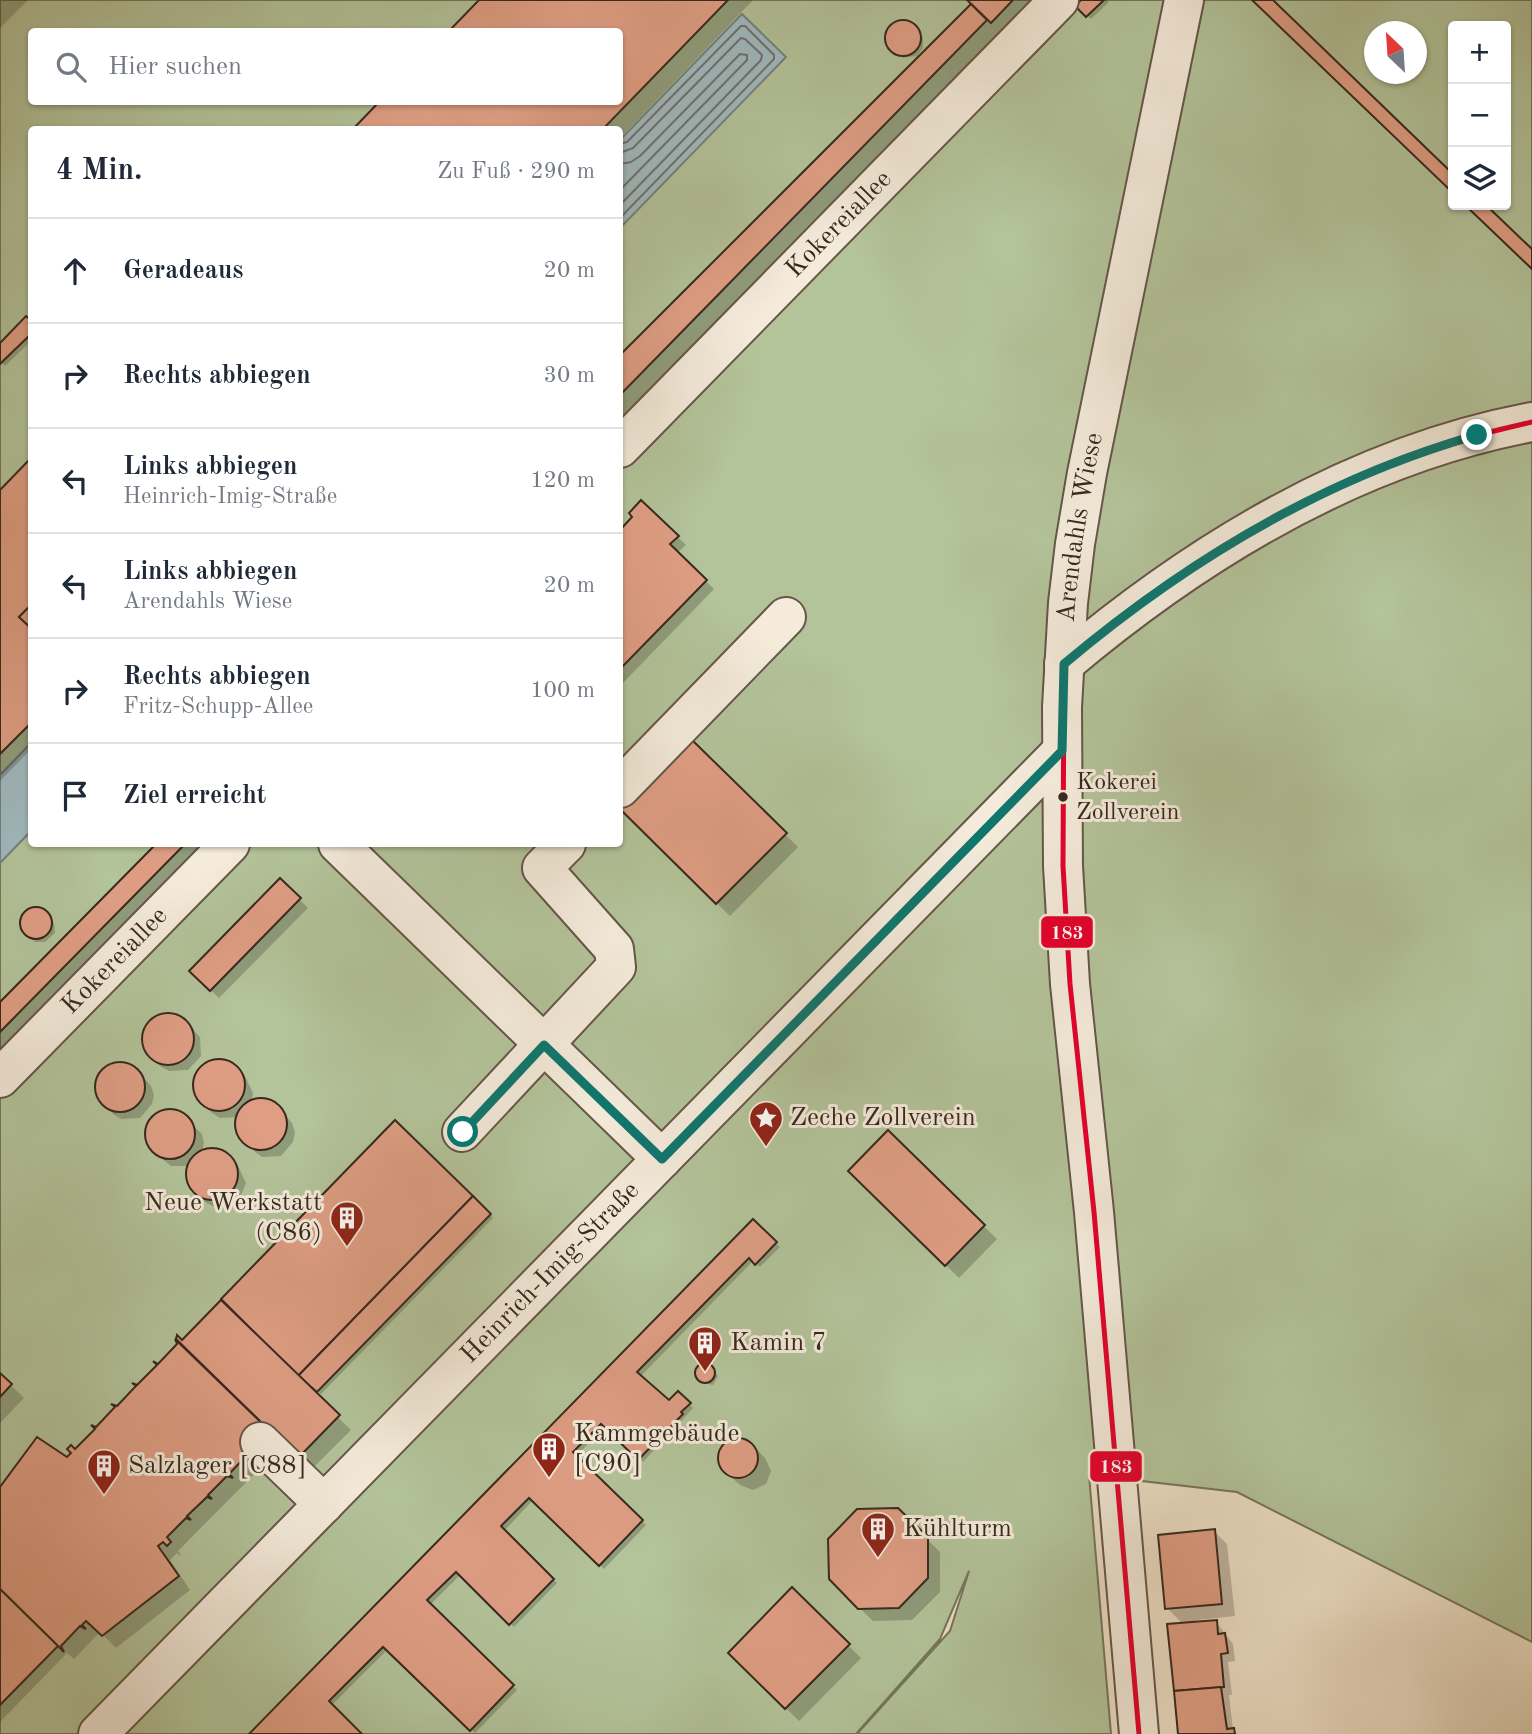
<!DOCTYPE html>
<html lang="de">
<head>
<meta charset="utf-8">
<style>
  body { margin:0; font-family:"Old Standard TT",serif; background:#f2f2f3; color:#1f2937 }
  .controls { position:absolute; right:21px; top:21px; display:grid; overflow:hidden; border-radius:7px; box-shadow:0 2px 5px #0004 }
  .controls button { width:63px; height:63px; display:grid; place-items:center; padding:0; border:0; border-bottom:2px solid #e0e1e3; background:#fff; color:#1f2937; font:35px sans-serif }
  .compass { position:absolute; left:1364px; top:21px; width:63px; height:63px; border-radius:50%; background:#fff; box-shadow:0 2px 5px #0004; rotate:335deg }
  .stop { position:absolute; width:21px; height:21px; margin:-16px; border:5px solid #0f766e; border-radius:50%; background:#fff }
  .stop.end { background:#0f766e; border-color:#fff; box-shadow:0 2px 7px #0008 }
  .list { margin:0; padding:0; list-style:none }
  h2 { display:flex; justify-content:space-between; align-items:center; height:91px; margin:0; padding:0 28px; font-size:30px }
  h2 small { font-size:23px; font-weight:400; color:#747a83 }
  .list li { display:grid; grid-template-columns:46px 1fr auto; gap:21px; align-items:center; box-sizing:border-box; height:105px; padding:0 28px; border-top:2px solid #e0e1e3 }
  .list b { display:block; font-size:26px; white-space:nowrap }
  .list p { margin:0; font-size:23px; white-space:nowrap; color:#747a83 }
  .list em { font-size:23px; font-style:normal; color:#747a83 }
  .icon { flex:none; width:38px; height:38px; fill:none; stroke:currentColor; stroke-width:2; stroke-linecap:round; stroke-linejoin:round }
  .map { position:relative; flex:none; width:1532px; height:1734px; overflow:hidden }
  .search { position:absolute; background:#fff; box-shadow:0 2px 5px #0004; left:28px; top:28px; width:595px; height:77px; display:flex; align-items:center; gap:18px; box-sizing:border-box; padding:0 24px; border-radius:7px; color:#747a83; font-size:26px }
  .panel { position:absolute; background:#fff; box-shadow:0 2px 5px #0004; left:28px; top:126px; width:595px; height:721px; border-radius:7px }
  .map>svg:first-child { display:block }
  .green { fill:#b3c39a; stroke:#75765c; stroke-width:2; fill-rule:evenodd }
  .water { fill:#a0bac1; stroke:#76807f; stroke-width:2 }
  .shadow { fill:#0003 }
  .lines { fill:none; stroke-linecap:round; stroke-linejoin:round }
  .shore { stroke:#6c716f; stroke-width:2 }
  .building { fill:#df9e84; stroke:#37281d; stroke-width:2 }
  .minor-casing { stroke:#655648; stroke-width:42 }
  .minor { stroke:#f4ebdb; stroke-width:38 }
  .bus-1-casing { stroke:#f4ebdb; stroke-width:10 }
  .bus-1 { stroke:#e4002b; stroke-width:5 }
  .route { stroke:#0f766e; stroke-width:9 }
  .bus-dot { fill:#37281d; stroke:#f4ebdb; stroke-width:2.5 }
  .labels { text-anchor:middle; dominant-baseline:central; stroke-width:6; stroke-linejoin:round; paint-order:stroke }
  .bus-label { font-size:24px; fill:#37281d; stroke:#f4ebdb; text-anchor:start }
  .street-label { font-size:26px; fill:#37281d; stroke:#f4ebdb }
  .poi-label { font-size:26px; fill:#37281d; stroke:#f4ebdb; text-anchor:start }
  .line-badge { stroke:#f4ebdb; stroke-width:2.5 }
  .badge-label { font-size:19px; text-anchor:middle; font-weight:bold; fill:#fff }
</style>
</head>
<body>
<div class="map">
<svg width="1532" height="1734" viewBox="0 0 1532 1734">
  <rect width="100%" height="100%" fill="#eee0c7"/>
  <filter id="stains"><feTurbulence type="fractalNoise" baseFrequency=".00286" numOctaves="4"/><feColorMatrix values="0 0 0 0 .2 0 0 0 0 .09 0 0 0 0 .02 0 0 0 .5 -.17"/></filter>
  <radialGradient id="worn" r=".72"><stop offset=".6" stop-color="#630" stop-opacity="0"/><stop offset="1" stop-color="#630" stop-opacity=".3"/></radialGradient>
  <path class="green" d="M 0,0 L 1532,0 L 1532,1642 L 1237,1492 L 1089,1475 L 1111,1734 L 857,1734 L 950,1631 L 969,1571 L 940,1639 L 856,1734 L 0,1734 ZM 1453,26 L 1506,26 L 1506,205 L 1453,205 ZM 32,32 L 620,32 L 620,102 L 32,102 ZM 1374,32 L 1416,32 L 1416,74 L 1374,74 ZM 32,130 L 620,130 L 620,844 L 32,844 Z"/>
  <g class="water">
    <polygon points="742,14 786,57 620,228 620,140"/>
    <polygon points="31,743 31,831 0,863 0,775"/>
  </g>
  <g class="shadow">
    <polygon points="0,0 28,0 0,28"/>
    <polygon points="481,0 753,0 620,138 620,130 355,130 382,102 620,102 620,32"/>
    <polygon points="969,0 1052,0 1001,32 626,414 645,432 620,441 620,357 973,4"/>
    <polygon points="1084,0 1107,0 1109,2 1091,19 1078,6"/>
    <polygon points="897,23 908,23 923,37 923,48 917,56 903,58 890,47 887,40 888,34"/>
    <polygon points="32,323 32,340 5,366 0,361 0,345"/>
    <polygon points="32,460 32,748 0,781 0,492"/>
    <polygon points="641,502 686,545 677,553 714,589 620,686 620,532 635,517"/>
    <polygon points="688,738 798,847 730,916 620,807"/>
    <polygon points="158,844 211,844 0,1058 0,1005"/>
    <polygon points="280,880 308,908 219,998 191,971"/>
    <polygon points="39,909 54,923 55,933 45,942 35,942 23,931 21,920 24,914 29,910"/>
    <polygon points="167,1015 176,1016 185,1021 200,1037 201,1056 188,1070 169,1071 160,1066 145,1049 143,1040 145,1031 150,1023"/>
    <polygon points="218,1061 228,1062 245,1076 253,1093 251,1104 260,1100 269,1102 277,1106 292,1123 295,1133 293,1142 281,1156 262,1157 254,1151 239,1134 238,1117 220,1118 212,1113 197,1096 194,1086 196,1077 209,1063"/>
    <polygon points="120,1063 128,1064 136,1069 151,1086 154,1095 152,1104 140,1118 121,1119 113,1114 104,1105 96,1088 102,1071"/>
    <polygon points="169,1110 178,1112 202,1134 204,1143 202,1152 220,1151 238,1166 246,1183 239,1200 222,1208 213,1206 205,1202 190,1185 188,1175 189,1166 171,1166 154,1152 148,1145 146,1135 147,1126 152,1118"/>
    <polygon points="395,1122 493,1218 321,1394 223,1299"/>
    <polygon points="888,1133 997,1239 959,1278 850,1171"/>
    <polygon points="753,1221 780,1247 760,1267 753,1261 640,1377 669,1403 678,1393 693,1408 643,1462 606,1426 575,1457 646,1525 604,1569 533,1500 504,1531 557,1583 514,1627 461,1574 430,1605 517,1690 475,1733 388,1649 331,1706 360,1734 251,1734"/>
    <polygon points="221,1303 351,1430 312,1469 283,1445 178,1551 181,1555 180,1556 177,1553 170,1560 190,1590 116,1648 100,1632 74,1659 67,1653 0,1722 0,1490 67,1459 179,1344 176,1341 178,1339 182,1342"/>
    <polygon points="706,1364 718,1376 713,1385 704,1383 697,1374 701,1366"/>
    <polygon points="0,1375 24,1398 0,1423"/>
    <polygon points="738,1439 751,1444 765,1458 771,1471 766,1484 753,1490 740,1485 726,1472 720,1459 725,1445"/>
    <polygon points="897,1510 940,1552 940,1592 912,1620 873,1621 830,1579"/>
    <polygon points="1214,1531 1227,1544 1235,1616 1197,1620 1198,1623 1216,1622 1233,1644 1235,1661 1228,1662 1232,1695 1229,1695 1233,1730 1238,1734 1180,1734 1183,1624 1167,1608"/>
    <polygon points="792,1590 861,1658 799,1721 730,1653"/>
  </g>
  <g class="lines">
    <g class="shore">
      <polyline points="620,144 627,142 741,26 745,26 774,55 774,59 620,218"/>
      <polyline points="620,153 633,148 741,38 745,39 762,55 761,60 620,205"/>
      <polyline points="620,164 631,162 640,156 740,54 747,55 747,60 620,190"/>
    </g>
  </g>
  <g class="building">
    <polygon points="479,0 728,0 602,130 352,130 379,102 620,102 620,32 448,32"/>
    <polygon points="967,0 1013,0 991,23"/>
    <polygon points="1081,0 1104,0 1086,17 1075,6"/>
    <polygon points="1252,0 1273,0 1453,174 1453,193"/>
    <polygon points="971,4 987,20 620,395 620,355"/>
    <circle cx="903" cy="38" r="18"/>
    <polygon points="1465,205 1486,205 1532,249 1532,269"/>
    <polygon points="26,316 32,321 32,333 0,364 0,343"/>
    <polygon points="32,457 32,604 19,617 32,629 32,722 0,754 0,490"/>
    <polygon points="641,500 679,536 670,544 707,580 620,669 620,530 632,517 629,513"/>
    <polygon points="32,604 32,629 19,617"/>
    <polygon points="688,736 787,833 716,904 620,809 620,805"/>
    <polygon points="156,844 185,844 0,1032 0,1002"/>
    <polygon points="280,878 301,898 210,991 189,971"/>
    <circle cx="36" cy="923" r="16"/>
    <circle cx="168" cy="1039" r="26"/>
    <circle cx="219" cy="1085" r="26"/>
    <circle cx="120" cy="1087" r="25"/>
    <circle cx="261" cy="1124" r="26"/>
    <circle cx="170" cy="1134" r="25"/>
    <polygon points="395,1120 473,1196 298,1376 221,1299"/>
    <polygon points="888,1130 985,1225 945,1266 848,1171"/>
    <circle cx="212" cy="1174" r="26"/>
    <polygon points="473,1196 491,1214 317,1392 298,1376"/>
    <polygon points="753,1219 777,1242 755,1265 749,1258 637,1372 669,1400 678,1391 691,1403 681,1412 683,1414 638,1460 601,1424 573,1452 643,1520 599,1566 529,1498 501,1526 554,1579 509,1625 456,1572 427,1600 514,1685 470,1731 383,1647 329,1701 362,1734 249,1734"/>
    <polygon points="221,1300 340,1415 298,1458 176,1339 177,1335 182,1340"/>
    <polygon points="175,1339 273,1434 248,1454 229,1474 233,1478 227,1476 208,1495 212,1499 207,1497 187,1516 191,1520 186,1518 167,1537 171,1542 167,1546 163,1542 158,1546 179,1576 102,1636 86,1621 82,1625 86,1629 80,1626 61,1646 64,1652 0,1589 0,1487 37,1437 67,1457 71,1453 67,1449 71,1445 75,1449 95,1429 91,1425 96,1427 115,1407 111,1404 117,1406 136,1386 132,1383 137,1385 157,1365 153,1361 158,1364 177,1344"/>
    <circle cx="705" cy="1373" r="10"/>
    <polygon points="0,1373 12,1384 0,1397"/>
    <circle cx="738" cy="1458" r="20"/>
    <polygon points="898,1508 928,1537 928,1578 899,1608 858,1609 829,1579 828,1539 857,1509"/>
    <polygon points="1215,1529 1222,1604 1165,1609 1158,1535"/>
    <polygon points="792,1587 850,1644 785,1709 728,1653"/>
    <polygon points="0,1589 58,1646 0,1705"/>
    <polygon points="1217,1620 1218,1634 1225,1633 1228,1653 1221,1654 1224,1687 1174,1691 1167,1624"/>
    <polygon points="1221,1687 1227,1729 1234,1728 1235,1734 1178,1734 1174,1691"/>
  </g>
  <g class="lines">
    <g class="minor-casing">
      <g id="minor">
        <path id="s1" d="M 620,448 L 1059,0"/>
        <path d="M 1064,664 C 1199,550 1357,455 1532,422"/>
        <polyline points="620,788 786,617"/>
        <polyline points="338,844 662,1159"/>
        <path id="s2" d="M 0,1078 L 230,844"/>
        <polyline points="462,1132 616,967 614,949 542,868 566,844"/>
        <polyline points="260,1442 324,1504"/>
        <path id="s3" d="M 98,1734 L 1062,751"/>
        <path id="s4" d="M 1139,1734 L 1094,1212 L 1070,984 L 1063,866 L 1062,707 L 1068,603 L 1075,544 L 1087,473 L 1184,0"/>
      </g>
    </g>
    <use href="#minor" class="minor"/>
    <g class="bus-1-casing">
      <g id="bus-1">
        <polyline points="1064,664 1063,866 1070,984 1094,1212 1139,1734"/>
        <path d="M 1064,664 C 1168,580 1278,504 1404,458 C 1446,442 1489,432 1532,422"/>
      </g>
    </g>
    <use href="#bus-1" class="bus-1"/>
  </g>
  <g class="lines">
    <path class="route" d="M 463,1132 L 544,1045 L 662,1159 L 1062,751 L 1064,664 C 1186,561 1322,479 1477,435"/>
  </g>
  <defs>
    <g id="sight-pin" transform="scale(1.75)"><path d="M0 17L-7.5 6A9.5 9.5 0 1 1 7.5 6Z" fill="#8f2418" stroke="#f4ebdb"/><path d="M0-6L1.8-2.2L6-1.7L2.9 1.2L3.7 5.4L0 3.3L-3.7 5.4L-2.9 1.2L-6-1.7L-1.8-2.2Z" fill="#fff"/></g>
    <g id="building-pin" transform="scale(1.75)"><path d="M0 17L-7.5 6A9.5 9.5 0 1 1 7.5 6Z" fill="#8f2418" stroke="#f4ebdb"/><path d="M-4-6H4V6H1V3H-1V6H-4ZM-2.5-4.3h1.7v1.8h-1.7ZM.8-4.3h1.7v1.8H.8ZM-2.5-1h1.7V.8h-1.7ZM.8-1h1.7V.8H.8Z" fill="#fff"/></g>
  </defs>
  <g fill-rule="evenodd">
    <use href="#sight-pin" x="766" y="1118"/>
    <use href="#building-pin" x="347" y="1218"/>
    <use href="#building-pin" x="705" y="1343"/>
    <use href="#building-pin" x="549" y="1449"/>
    <use href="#building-pin" x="104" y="1466"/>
    <use href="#building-pin" x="878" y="1529"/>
  </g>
  <circle class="bus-dot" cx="1063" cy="797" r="6"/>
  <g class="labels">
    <g class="bus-label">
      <text x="1076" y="783">Kokerei<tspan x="1076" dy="30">Zollverein</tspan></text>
    </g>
    <g class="street-label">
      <text stroke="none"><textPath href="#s1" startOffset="313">Kokereiallee</textPath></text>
      <text stroke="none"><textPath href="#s4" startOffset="1211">Arendahls Wiese</textPath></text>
      <text stroke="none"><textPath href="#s2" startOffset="164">Kokereiallee</textPath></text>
      <text stroke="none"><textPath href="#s3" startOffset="646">Heinrich-Imig-Straße</textPath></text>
    </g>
    <g class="poi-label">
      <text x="790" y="1118">Zeche Zollverein</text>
      <text x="322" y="1203" text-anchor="end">Neue Werkstatt<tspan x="322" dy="30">(C86)</tspan></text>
      <text x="730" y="1343">Kamin 7</text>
      <text x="574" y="1434">Kammgebäude<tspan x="574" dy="30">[C90]</tspan></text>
      <text x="128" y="1466">Salzlager [C88]</text>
      <text x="903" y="1529">Kühlturm</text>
    </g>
  </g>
  <g class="line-badge">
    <rect x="1040" y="915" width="54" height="34" rx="7" fill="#e4002b"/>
    <rect x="1089" y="1450" width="54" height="33" rx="7" fill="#e4002b"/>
  </g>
  <g class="badge-label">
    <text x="1067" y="939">183</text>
    <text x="1116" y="1473">183</text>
  </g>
  <rect width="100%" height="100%" filter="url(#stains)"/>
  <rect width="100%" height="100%" fill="url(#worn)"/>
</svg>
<div class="controls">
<button>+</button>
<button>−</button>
<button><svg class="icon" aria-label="layers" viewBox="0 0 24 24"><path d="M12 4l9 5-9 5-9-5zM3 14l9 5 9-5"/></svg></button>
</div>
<svg class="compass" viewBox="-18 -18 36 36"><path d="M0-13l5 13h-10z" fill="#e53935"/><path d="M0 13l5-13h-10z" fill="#747a83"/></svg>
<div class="stop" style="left:463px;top:1132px"></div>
<div class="stop end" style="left:1477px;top:435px"></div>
<div class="search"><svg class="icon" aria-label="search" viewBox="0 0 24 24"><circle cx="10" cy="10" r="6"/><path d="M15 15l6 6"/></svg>Hier suchen</div>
<section class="panel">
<h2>4 Min.<small>Zu Fuß · 290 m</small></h2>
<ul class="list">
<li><svg class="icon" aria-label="ahead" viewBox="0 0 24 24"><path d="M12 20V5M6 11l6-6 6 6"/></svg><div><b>Geradeaus</b></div><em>20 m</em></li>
<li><svg class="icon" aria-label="right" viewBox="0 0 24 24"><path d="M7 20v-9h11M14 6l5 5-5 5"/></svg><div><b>Rechts abbiegen</b></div><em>30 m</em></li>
<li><svg class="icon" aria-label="left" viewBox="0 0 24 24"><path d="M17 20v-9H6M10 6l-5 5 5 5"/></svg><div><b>Links abbiegen</b><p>Heinrich-Imig-Straße</p></div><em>120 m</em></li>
<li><svg class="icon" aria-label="left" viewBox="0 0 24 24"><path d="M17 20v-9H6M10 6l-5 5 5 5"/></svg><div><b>Links abbiegen</b><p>Arendahls Wiese</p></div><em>20 m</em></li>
<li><svg class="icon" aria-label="right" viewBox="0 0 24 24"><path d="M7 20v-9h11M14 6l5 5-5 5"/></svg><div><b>Rechts abbiegen</b><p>Fritz-Schupp-Allee</p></div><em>100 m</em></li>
<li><svg class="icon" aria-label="arrive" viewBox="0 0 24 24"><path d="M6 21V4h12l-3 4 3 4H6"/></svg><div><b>Ziel erreicht</b></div></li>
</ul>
</section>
</div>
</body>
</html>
